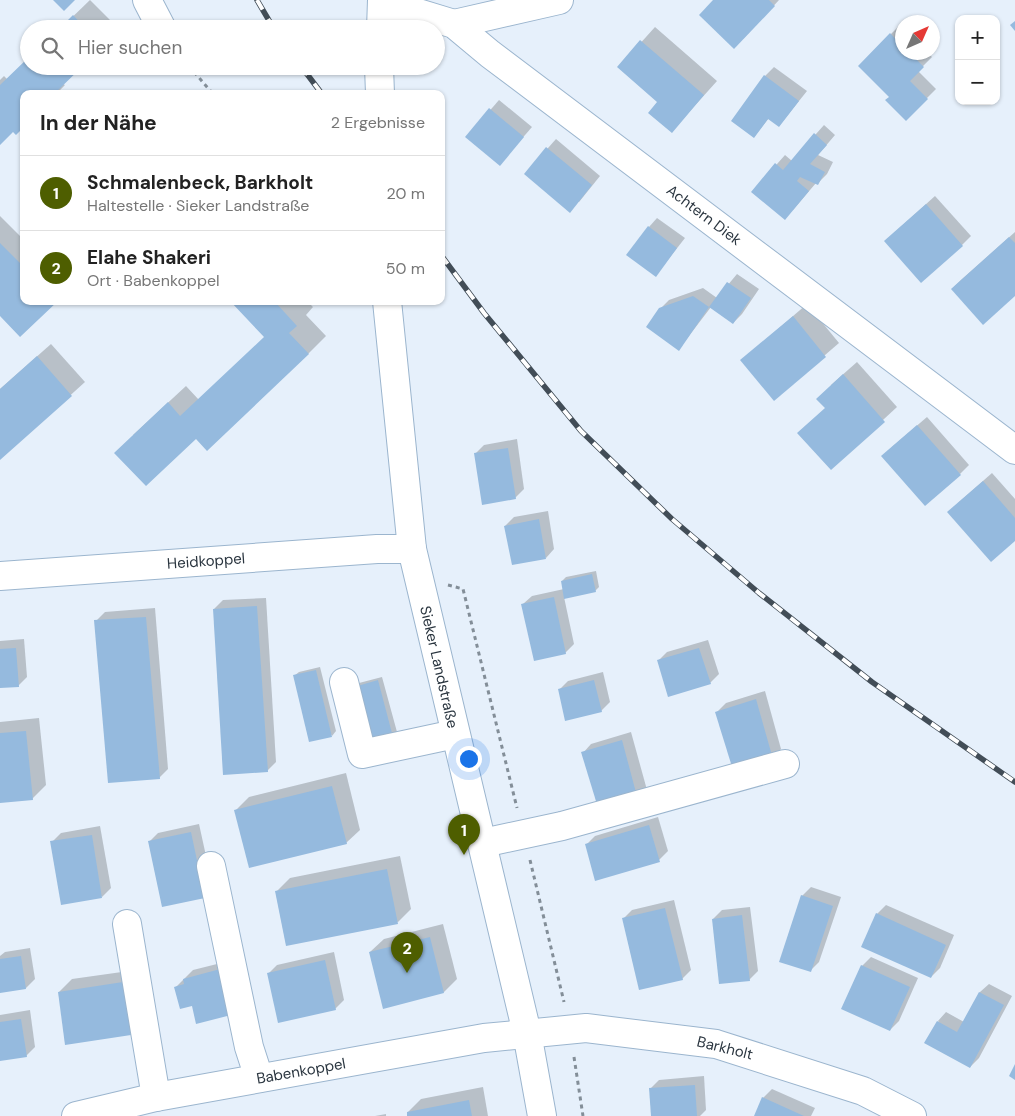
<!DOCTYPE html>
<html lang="de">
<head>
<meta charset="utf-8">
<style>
  body { margin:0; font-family:"DM Sans",sans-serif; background:#f2f2f2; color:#222 }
  .controls { position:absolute; right:15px; top:15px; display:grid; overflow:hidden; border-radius:10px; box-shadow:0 1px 4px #0004 }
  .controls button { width:45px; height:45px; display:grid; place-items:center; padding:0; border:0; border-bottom:1px solid #e0e0e0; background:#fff; color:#222; font:25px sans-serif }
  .compass { position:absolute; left:895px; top:15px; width:45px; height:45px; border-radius:50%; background:#fff; box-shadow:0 1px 4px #0004; rotate:45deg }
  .you { position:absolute; left:468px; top:758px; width:18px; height:18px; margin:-12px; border:4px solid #fff; border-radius:50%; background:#1a73e8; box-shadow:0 0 0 8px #1a73e833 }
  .badge { display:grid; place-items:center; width:32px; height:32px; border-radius:50%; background:#4e5e00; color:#fff; font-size:16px; font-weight:700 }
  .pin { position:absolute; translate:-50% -41px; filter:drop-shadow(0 1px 2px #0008) }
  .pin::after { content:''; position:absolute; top:26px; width:18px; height:15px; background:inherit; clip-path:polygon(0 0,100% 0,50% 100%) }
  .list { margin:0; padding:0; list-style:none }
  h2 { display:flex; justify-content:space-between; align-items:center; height:65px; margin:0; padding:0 20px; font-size:21px }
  h2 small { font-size:16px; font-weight:400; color:#767676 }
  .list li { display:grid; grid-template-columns:32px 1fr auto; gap:15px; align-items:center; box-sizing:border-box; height:75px; padding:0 20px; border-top:1px solid #e0e0e0 }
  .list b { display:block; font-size:19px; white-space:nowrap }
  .list p { margin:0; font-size:16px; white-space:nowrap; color:#767676 }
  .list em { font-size:16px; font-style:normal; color:#767676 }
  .icon { flex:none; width:28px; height:28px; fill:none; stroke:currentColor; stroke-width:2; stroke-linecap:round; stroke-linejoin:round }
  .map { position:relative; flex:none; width:1015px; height:1116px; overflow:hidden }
  .search { position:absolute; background:#fff; box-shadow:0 1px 4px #0004; left:20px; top:20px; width:425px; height:55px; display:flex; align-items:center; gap:12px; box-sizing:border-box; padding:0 18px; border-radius:28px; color:#767676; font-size:19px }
  .panel { position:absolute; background:#fff; box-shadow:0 1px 4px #0004; left:20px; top:90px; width:425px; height:215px; border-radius:10px }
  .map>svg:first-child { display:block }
  .shadow { fill:#0003 }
  .building { fill:#95bade }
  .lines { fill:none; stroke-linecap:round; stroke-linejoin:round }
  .minor-casing { stroke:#9bb5ce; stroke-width:30 }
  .path { stroke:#838e98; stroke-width:3; stroke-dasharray:4 4; stroke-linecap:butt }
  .minor { stroke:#fff; stroke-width:28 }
  .rail-casing { stroke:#424d57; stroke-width:5.5 }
  .rail { stroke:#fff; stroke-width:4; stroke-dasharray:11; stroke-linecap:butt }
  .labels { text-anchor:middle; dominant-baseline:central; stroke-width:4; stroke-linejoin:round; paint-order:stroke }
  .street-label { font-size:15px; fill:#2b3640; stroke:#fff }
</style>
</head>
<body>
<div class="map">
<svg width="1015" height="1116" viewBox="0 0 1015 1116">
  <rect width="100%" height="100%" fill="#e6f0fb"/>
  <g class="shadow">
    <polygon points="90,0 119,29 60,29"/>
    <polygon points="715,0 779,0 743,39"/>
    <polygon points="900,25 902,28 902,52 927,52 932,57 918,71 936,89 906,119 891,97 859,66"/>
    <polygon points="655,27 717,81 672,131 659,102 619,67"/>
    <polygon points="29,66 65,85 56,94 24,94 13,130 0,143 0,80 4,76 7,79"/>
    <polygon points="774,67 807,91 779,126 769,118 754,137 765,76"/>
    <polygon points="499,100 532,127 500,164 467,137"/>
    <polygon points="824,125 835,135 818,155 833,162 827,174 818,183 816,183 793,210 753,191 785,155 792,161"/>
    <polygon points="556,139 600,176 579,202 525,174"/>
    <polygon points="935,196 971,236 962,245 885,241"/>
    <polygon points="0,216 24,240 24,301 0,314"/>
    <polygon points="657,218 685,238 656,275 649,227"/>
    <polygon points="1015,232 1015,294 952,289 961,280"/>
    <polygon points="737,274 759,289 742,314 733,323 711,307 679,349 660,309 669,300 703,288 717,298"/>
    <polygon points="232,301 307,301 313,307 306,315 326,336 308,354 196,438 133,435 186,386 199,400 265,337"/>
    <polygon points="807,304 839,343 774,399 742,360"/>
    <polygon points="51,344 85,382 0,459 0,389"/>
    <polygon points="857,362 897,407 831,468 826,408 831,385"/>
    <polygon points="927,417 969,465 960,474 892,447"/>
    <polygon points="517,439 524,489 515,498 475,454 484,445"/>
    <polygon points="992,473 1015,499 1015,539 958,503"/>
    <polygon points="548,511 554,549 546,558 505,526 514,517"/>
    <polygon points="596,571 599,587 595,591 564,597 574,644 565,653 523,604 532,596 564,589 562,581 566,577"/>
    <polygon points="266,598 276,762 267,771 214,609 223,600"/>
    <polygon points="155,608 168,769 159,778 96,621 105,612"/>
    <polygon points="24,639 27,677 18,686 0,687 0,641"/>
    <polygon points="708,640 719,674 710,683 658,661 667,652"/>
    <polygon points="320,667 336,731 332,736 294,676 299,672"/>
    <polygon points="603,672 610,702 601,711 559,690 568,681"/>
    <polygon points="382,677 397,732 393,736 355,687 359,683"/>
    <polygon points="765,691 781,749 772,758 717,712 726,703"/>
    <polygon points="39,718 46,785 32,799 0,802 0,722"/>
    <polygon points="631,732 647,790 638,799 583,753 591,744"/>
    <polygon points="346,773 360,830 346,843 235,811 249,797"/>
    <polygon points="658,817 668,851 659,860 586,845 595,836"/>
    <polygon points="199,824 213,888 149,842 158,833"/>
    <polygon points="100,826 111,888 102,897 52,842 61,833"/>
    <polygon points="400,856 411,909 398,922 276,892 290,878"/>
    <polygon points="811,887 841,897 819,962 810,971 802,896"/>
    <polygon points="674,900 691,970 682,979 623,919 632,910"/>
    <polygon points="886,905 954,935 940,968 931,977 877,914"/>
    <polygon points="750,907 758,971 749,980 713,919 722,910"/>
    <polygon points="443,924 457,979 444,992 384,1007 370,952 384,939"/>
    <polygon points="30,948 35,979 26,988 0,989 0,956 5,952"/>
    <polygon points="334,952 344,1000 335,1009 268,974 277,965"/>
    <polygon points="871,957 918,978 899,1021 890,1030 862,966"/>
    <polygon points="233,960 193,1005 176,987 193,970"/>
    <polygon points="136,970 144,1021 130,1034 59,992 72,979"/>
    <polygon points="989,984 1012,996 979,1058 970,1067 938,1021 946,1012 964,1022 980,992"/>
    <polygon points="30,1010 35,1047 26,1056 0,1060 0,1015"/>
    <polygon points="704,1076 706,1110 700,1116 653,1116 650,1089 659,1080"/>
    <polygon points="483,1087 488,1116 409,1116 408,1112 421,1099"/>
    <polygon points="772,1089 815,1108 811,1116 755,1116 763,1098"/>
    <polygon points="386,1114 386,1116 375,1116"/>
  </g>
  <g class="building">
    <polygon points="53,0 75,0 64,11"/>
    <polygon points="713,0 769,0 775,6 734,49 699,15"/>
    <polygon points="73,15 86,29 59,29"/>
    <polygon points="1015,21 1015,31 1010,25"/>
    <polygon points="890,33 902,46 902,52 909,52 924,67 910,81 928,99 906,121 885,100 889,97 858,66"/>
    <polygon points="640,40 704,95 672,133 648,113 657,102 617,67"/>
    <polygon points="29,57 29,66 83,66 54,94 24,94 24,127 16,135 13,132 0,145 0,85"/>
    <polygon points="764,75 799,101 779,127 768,119 754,138 731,121"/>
    <polygon points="489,108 524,137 500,166 465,137"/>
    <polygon points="814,133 827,145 810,164 825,172 818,185 800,177 797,181 809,191 785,220 751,192 775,163 783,170"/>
    <polygon points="546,147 592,185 570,213 524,174"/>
    <polygon points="926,204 963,246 921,283 884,241"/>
    <polygon points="648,226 677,248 656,277 626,255"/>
    <polygon points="1009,237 1015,243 1015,296 983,325 951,289"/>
    <polygon points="0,243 24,267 24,301 58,301 20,337 0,316"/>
    <polygon points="727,282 751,298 733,324 709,307"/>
    <polygon points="693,296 709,307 679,351 646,327 659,308"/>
    <polygon points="230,301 278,301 276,303 297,326 289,333 309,354 207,451 196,439 146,486 114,453 168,402 180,416 264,337"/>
    <polygon points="793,316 826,357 774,401 740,360"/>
    <polygon points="37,356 72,396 0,460 0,389"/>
    <polygon points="843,374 885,422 831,470 797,433 825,408 816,399"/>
    <polygon points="917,425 961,475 925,506 881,456"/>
    <polygon points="508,448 516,499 482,505 474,453"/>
    <polygon points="983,481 1015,518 1015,541 991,562 947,512"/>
    <polygon points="539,519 546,559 512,565 504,526"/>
    <polygon points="592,574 596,592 564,599 561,581"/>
    <polygon points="554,597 566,654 534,661 521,604"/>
    <polygon points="257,606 268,772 223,775 213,609"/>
    <polygon points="146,617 160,779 108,783 94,620"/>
    <polygon points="16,648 19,687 0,688 0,649"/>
    <polygon points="699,648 711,684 668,697 657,660"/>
    <polygon points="316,670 332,737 309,742 293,675"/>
    <polygon points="378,680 393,737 369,744 354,687"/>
    <polygon points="594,680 602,712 565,721 558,689"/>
    <polygon points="756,699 773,759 733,770 715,712"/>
    <polygon points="26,731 33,800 0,803 0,733"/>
    <polygon points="622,740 638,800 599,811 581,752"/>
    <polygon points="332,786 347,844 249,868 234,810"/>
    <polygon points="649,825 660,862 595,881 585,844"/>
    <polygon points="191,832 205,898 162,907 148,841"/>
    <polygon points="92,835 102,898 61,905 50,841"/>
    <polygon points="387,869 398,924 286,946 275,891"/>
    <polygon points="801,895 833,906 811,972 779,962"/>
    <polygon points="665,908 683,980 639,990 622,918"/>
    <polygon points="876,913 946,945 931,978 861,947"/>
    <polygon points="742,915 750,981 719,984 712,919"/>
    <polygon points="430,937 444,993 383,1009 369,952"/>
    <polygon points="21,956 26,989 0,993 0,959"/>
    <polygon points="325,960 336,1010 278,1023 267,973"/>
    <polygon points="861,965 910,987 890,1031 841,1009"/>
    <polygon points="224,968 235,1014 196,1024 192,1006 180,1009 174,987 184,984 183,979"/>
    <polygon points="123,982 131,1035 65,1045 58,992"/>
    <polygon points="979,992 1004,1005 970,1068 924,1043 937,1021 957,1032"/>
    <polygon points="21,1019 27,1057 0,1061 0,1022"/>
    <polygon points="1015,1064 1015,1080 1009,1076"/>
    <polygon points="695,1085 697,1116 651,1116 649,1088"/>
    <polygon points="762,1097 804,1116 754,1116"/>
    <polygon points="469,1100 472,1116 407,1116 407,1112"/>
  </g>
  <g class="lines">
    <g class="minor-casing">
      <g id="minor">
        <polyline points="147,0 162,29"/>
        <polyline points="382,2 454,24 490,54 1015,450"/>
        <polyline points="454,24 559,0"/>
        <polyline points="381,29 382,0"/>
        <polyline points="379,66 380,94"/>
        <polyline points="387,301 412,549 527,1033 542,1116"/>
        <polyline points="0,576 377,549 412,549"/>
        <polyline points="344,682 362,754 455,734"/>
        <polyline points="483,843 562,826 785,764"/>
        <polyline points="211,866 249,1047 259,1078"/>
        <polyline points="127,924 156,1097"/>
        <polyline points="76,1116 156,1097 484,1038 586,1028 716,1044 863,1091 912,1116"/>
      </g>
    </g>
    <g class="path">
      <polyline points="189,66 213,94"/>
      <polyline points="448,585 463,589 517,808"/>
      <polyline points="530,860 564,1002"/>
      <polyline points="574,1057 583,1116"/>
    </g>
    <use href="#minor" class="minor"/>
    <g class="rail-casing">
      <g id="rail">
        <polyline points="257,0 274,29"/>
        <polyline points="301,66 322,94"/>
        <polyline points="441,255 484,313 581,431 672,519 759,593 872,682 1015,782"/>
      </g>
    </g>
    <use href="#rail" class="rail"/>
  </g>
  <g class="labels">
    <g class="street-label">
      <text transform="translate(704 215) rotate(37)">Achtern Diek</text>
      <text transform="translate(206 561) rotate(-4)">Heidkoppel</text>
      <text transform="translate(439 667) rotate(77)">Sieker Landstraße</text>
      <text transform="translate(725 1048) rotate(14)">Barkholt</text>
      <text transform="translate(301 1071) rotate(-10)">Babenkoppel</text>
    </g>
  </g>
</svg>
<div class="controls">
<button>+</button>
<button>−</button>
</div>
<svg class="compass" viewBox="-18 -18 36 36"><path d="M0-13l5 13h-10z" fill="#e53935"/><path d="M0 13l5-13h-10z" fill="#767676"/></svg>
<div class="you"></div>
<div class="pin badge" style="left:464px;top:855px">1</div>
<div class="pin badge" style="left:407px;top:973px">2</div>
<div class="search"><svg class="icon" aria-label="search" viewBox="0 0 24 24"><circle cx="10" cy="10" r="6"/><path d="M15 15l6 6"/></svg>Hier suchen</div>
<section class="panel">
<h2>In der Nähe<small>2 Ergebnisse</small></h2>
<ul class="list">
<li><span class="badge">1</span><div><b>Schmalenbeck, Barkholt</b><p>Haltestelle · Sieker Landstraße</p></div><em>20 m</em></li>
<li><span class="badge">2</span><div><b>Elahe Shakeri</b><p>Ort · Babenkoppel</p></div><em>50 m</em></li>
</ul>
</section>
</div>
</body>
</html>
